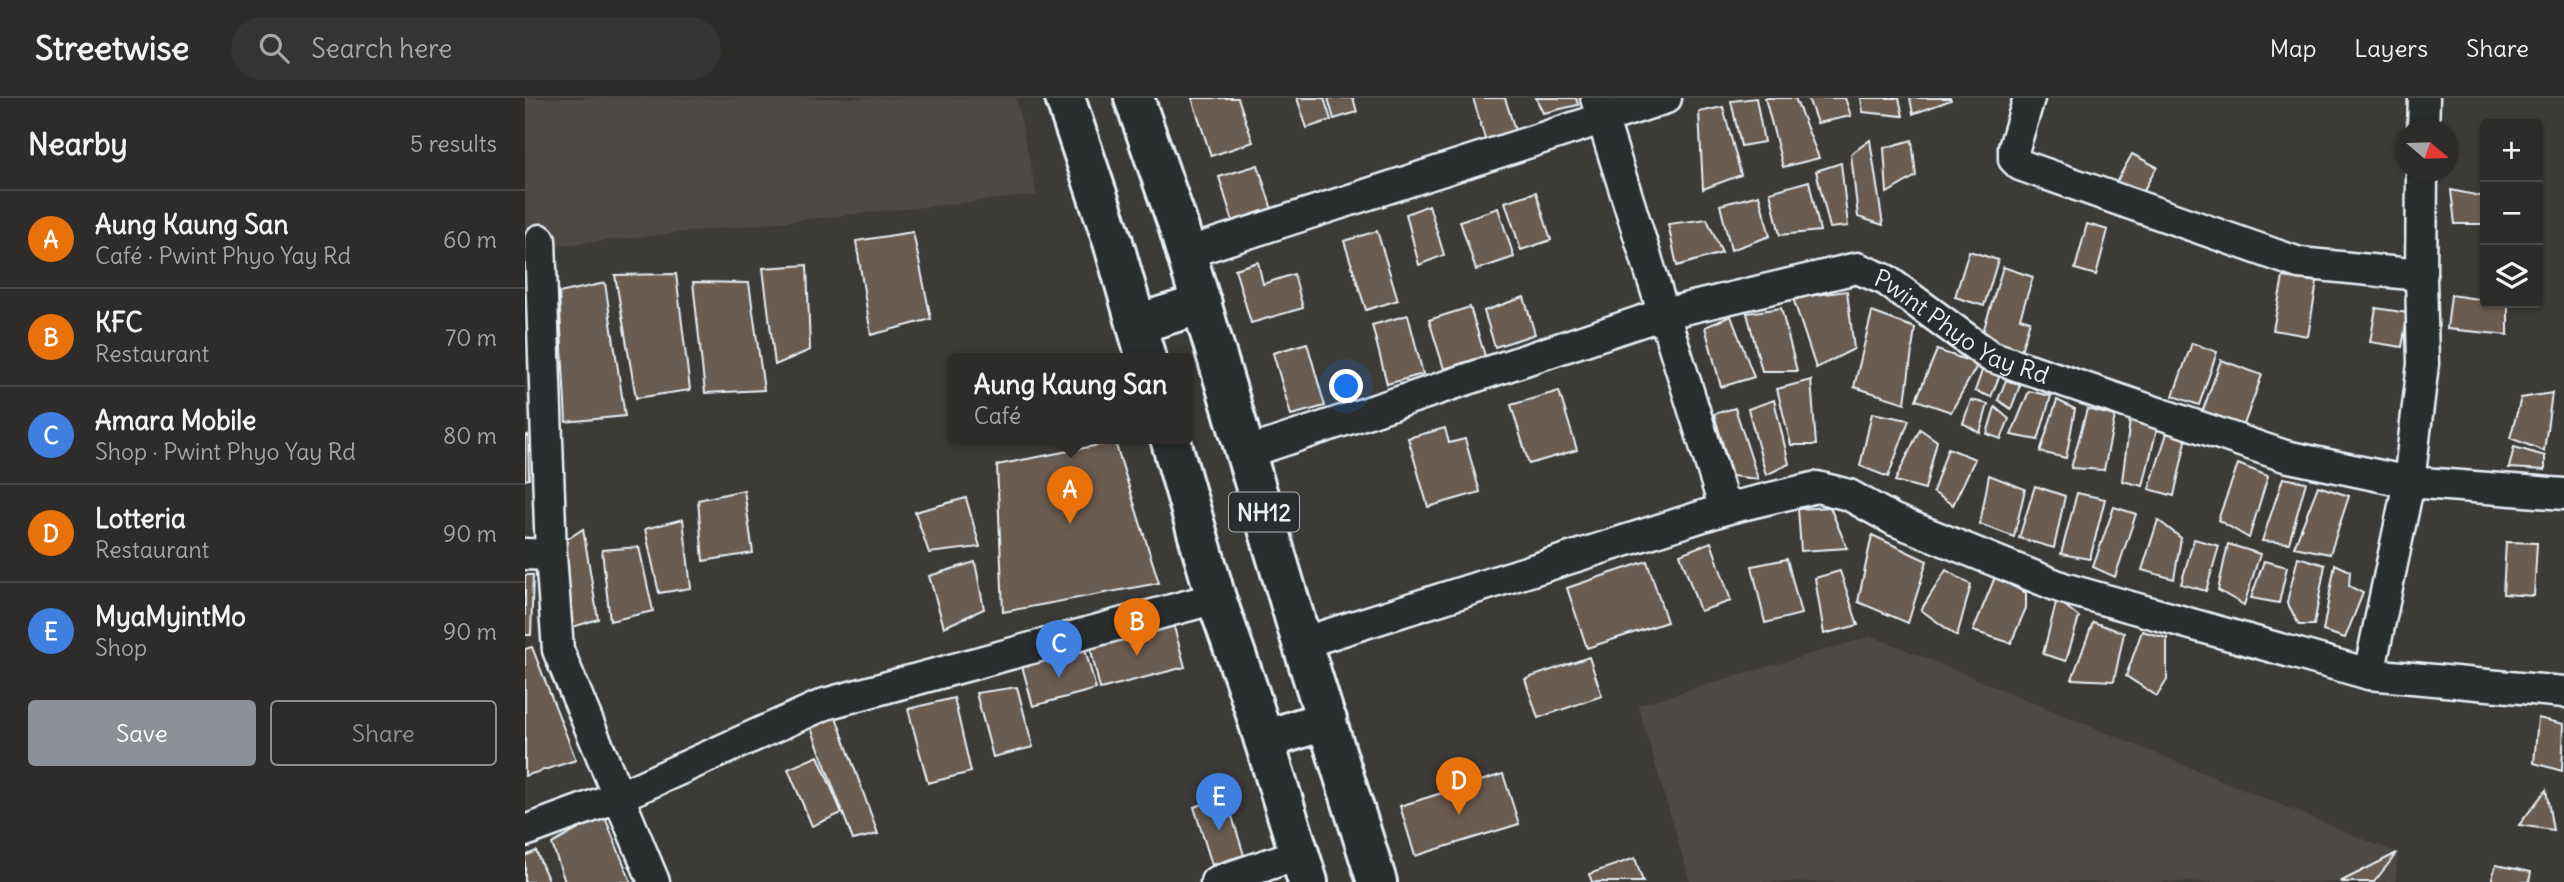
<!DOCTYPE html>
<html lang="en">
<head>
<meta charset="utf-8">
<style>
  body { margin:0; font-family:Delius,sans-serif; background:#363432; color:#f1f3f6 }
  .controls { position:absolute; right:21px; top:21px; display:grid; overflow:hidden; border-radius:7px; box-shadow:0 2px 5px #0004 }
  .controls button { width:63px; height:63px; display:grid; place-items:center; padding:0; border:0; border-bottom:2px solid #494847; background:#2e2c2a; color:#f1f3f6; font:35px sans-serif }
  .compass { position:absolute; left:1871px; top:21px; width:63px; height:63px; border-radius:50%; background:#2e2c2a; box-shadow:0 2px 5px #0004; rotate:109deg }
  .you { position:absolute; left:822px; top:289px; width:24px; height:24px; margin:-18px; border:5px solid #fff; border-radius:50%; background:#1a73e8; box-shadow:0 0 0 10px #1a73e833 }
  .badge { display:grid; place-items:center; width:46px; height:46px; border-radius:50%; background:#8c9099; color:#fff; font-size:23px; font-weight:700 }
  .pin { position:absolute; translate:-50% -58px; filter:drop-shadow(0 2px 4px #0008) }
  .pin::after { content:''; position:absolute; top:37px; width:24px; height:21px; background:inherit; clip-path:polygon(0 0,100% 0,50% 100%) }
  .popup { position:absolute; left:423px; top:255px; width:245px; height:91px; box-sizing:border-box; display:grid; place-content:center; border-radius:7px; background:#2e2c2a; filter:drop-shadow(0 2px 5px #0005); font-size:23px; white-space:nowrap; color:#a7a7a8 }
  .popup b { font-size:26px; color:#f1f3f6 }
  .popup::after { content:''; position:absolute; left:50%; top:100%; margin-left:-14px; border:14px solid transparent; border-top-color:#2e2c2a }
  .list { margin:0; padding:0; list-style:none }
  h2 { display:flex; justify-content:space-between; align-items:center; height:91px; margin:0; padding:0 28px; font-size:30px }
  h2 small { font-size:23px; font-weight:400; color:#a7a7a8 }
  .list li { display:grid; grid-template-columns:46px 1fr auto; gap:21px; align-items:center; box-sizing:border-box; height:98px; padding:0 28px; border-top:2px solid #494847 }
  .list b { display:block; font-size:26px; white-space:nowrap }
  .list p { margin:0; font-size:23px; white-space:nowrap; color:#a7a7a8 }
  .list em { font-size:23px; font-style:normal; color:#a7a7a8 }
  .actions { display:flex; gap:14px; padding:21px 28px }
  .actions a { flex:1; padding:16px 0; border:2px solid #8c9099; border-radius:7px; text-align:center; font-size:24px; color:#8c9099 }
  .actions .main { background:#8c9099; color:#fff }
  .icon { flex:none; width:38px; height:38px; fill:none; stroke:currentColor; stroke-width:2; stroke-linecap:round; stroke-linejoin:round }
  .map { position:relative; flex:none; width:2039px; height:784px; overflow:hidden }
  header { display:flex; align-items:center; gap:42px; box-sizing:border-box; height:98px; padding:0 35px; background:#2e2c2a; border-bottom:2px solid #494847 }
  header strong { font-size:33px }
  nav { display:flex; gap:38px; margin-inline-start:auto; font-size:24px }
  .search { width:490px; height:63px; background:#363432; display:flex; align-items:center; gap:18px; box-sizing:border-box; padding:0 24px; border-radius:38px; color:#a7a7a8; font-size:26px }
  main { display:flex }
  aside { flex:1; background:#2e2c2a }
  .map>svg:first-child { display:block }
  .built { fill:#4d4844 }
  .building { fill:#6a5c51; stroke:#e8f1f8; stroke-width:2 }
  .lines { fill:none; stroke-linecap:round; stroke-linejoin:round }
  .minor-casing { stroke:#e8f1f8; stroke-width:35 }
  .trunk-casing { stroke:#e8f1f8; stroke-width:44 }
  .minor { stroke:#2a2d2e; stroke-width:30 }
  .trunk { stroke:#2a2d2e; stroke-width:38 }
  .labels { text-anchor:middle; dominant-baseline:central; stroke-width:7; stroke-linejoin:round; paint-order:stroke }
  .shield { fill:#2a2d2e; stroke:#afb6bb; stroke-width:2 }
  .shield-label { font-size:23px; font-weight:bold; fill:#e8f1f8 }
  .street-label { font-size:24px; fill:#e8f1f8; stroke:#2a2d2e }
</style>
</head>
<body>
<header>
<strong>Streetwise</strong>
<div class="search"><svg class="icon" aria-label="search" viewBox="0 0 24 24"><circle cx="10" cy="10" r="6"/><path d="M15 15l6 6"/></svg>Search here</div>
<nav><a>Map</a><a>Layers</a><a>Share</a></nav>
</header>
<main>
<aside>
<h2>Nearby<small>5 results</small></h2>
<ul class="list">
<li><span class="badge" style="background:#e8710a">A</span><div><b>Aung Kaung San</b><p>Café · Pwint Phyo Yay Rd</p></div><em>60 m</em></li>
<li><span class="badge" style="background:#e8710a">B</span><div><b>KFC</b><p>Restaurant</p></div><em>70 m</em></li>
<li><span class="badge" style="background:#3f7fe0">C</span><div><b>Amara Mobile</b><p>Shop · Pwint Phyo Yay Rd</p></div><em>80 m</em></li>
<li><span class="badge" style="background:#e8710a">D</span><div><b>Lotteria</b><p>Restaurant</p></div><em>90 m</em></li>
<li><span class="badge" style="background:#3f7fe0">E</span><div><b>MyaMyintMo</b><p>Shop</p></div><em>90 m</em></li>
</ul>
<div class="actions"><a class="main">Save</a><a>Share</a></div>
</aside>
<div class="map">
<svg width="2039" height="784" viewBox="0 0 2039 784">
  <rect width="100%" height="100%" fill="#3d3b38"/>
  <filter id="ink" filterUnits="userSpaceOnUse"><feTurbulence type="fractalNoise" baseFrequency=".0143" numOctaves="2"/><feDisplacementMap in="SourceGraphic" scale="14" xChannelSelector="R" yChannelSelector="G"/><feConvolveMatrix kernelMatrix="1 2 1 2 8 2 1 2 1" color-interpolation-filters="sRGB"/></filter>
  <g filter="url(#ink)">
    <g class="built">
      <polygon points="0,0 491,0 512,97 0,151"/>
      <polygon points="1347,538 1872,755 1871,784 1165,784 1113,607"/>
    </g>
    <g class="building">
      <polygon points="667,0 713,0 728,44 686,58"/>
      <polygon points="772,0 799,0 806,22 782,30"/>
      <polygon points="803,0 828,0 832,14 809,21"/>
      <polygon points="948,0 980,0 993,42 963,51"/>
      <polygon points="1011,0 1051,0 1053,7 1018,15"/>
      <polygon points="1231,0 1239,44 1216,48 1206,3"/>
      <polygon points="1240,0 1270,0 1294,60 1258,69"/>
      <polygon points="1283,0 1320,0 1326,18 1292,25"/>
      <polygon points="1336,0 1374,0 1378,18 1338,14"/>
      <polygon points="1385,0 1425,0 1426,2 1388,16"/>
      <polygon points="1198,9 1216,77 1178,91 1174,14"/>
      <polygon points="1345,42 1358,127 1333,119 1326,56"/>
      <polygon points="1387,42 1391,78 1362,95 1359,50"/>
      <polygon points="1607,56 1632,69 1612,104 1588,90"/>
      <polygon points="1316,65 1323,128 1305,130 1291,73"/>
      <polygon points="733,67 749,118 710,130 694,79"/>
      <polygon points="1284,83 1295,133 1255,137 1245,94"/>
      <polygon points="1926,92 1960,99 1960,126 1930,126"/>
      <polygon points="1011,94 1026,142 996,152 980,104"/>
      <polygon points="1234,97 1245,138 1206,152 1195,107"/>
      <polygon points="904,107 919,157 894,167 881,116"/>
      <polygon points="973,110 989,159 951,172 935,123"/>
      <polygon points="1182,121 1197,155 1152,168 1143,126"/>
      <polygon points="1562,126 1583,132 1571,177 1550,171"/>
      <polygon points="852,133 873,202 841,212 819,143"/>
      <polygon points="388,134 406,221 346,237 331,143"/>
      <polygon points="1444,153 1473,162 1459,208 1430,199"/>
      <polygon points="733,164 738,186 769,176 778,210 726,225 710,171"/>
      <polygon points="282,167 285,252 250,267 238,170"/>
      <polygon points="1478,169 1508,179 1495,220 1505,223 1496,253 1456,240"/>
      <polygon points="151,176 165,292 111,300 90,177"/>
      <polygon points="1758,179 1792,184 1783,238 1748,232"/>
      <polygon points="168,184 224,185 239,292 180,295"/>
      <polygon points="80,185 100,318 41,324 34,195"/>
      <polygon points="1322,193 1329,251 1291,270 1268,200"/>
      <polygon points="1926,197 1960,202 1960,205 1983,206 1983,237 1922,231"/>
      <polygon points="999,199 1010,236 970,249 959,213"/>
      <polygon points="945,209 960,258 919,271 904,222"/>
      <polygon points="1256,210 1272,273 1237,273 1222,215"/>
      <polygon points="1851,210 1883,215 1877,249 1845,244"/>
      <polygon points="1347,214 1390,230 1380,305 1329,289"/>
      <polygon points="883,217 898,276 862,286 847,227"/>
      <polygon points="1206,218 1229,279 1196,289 1180,229"/>
      <polygon points="782,245 800,308 766,317 748,255"/>
      <polygon points="1667,245 1692,254 1674,307 1648,298"/>
      <polygon points="1412,252 1453,266 1426,314 1391,302"/>
      <polygon points="1696,262 1737,277 1714,340 1673,326"/>
      <polygon points="1458,270 1476,274 1466,299 1450,293"/>
      <polygon points="1286,282 1291,347 1266,347 1252,291"/>
      <polygon points="1481,282 1495,287 1486,311 1473,302"/>
      <polygon points="1034,293 1052,352 1004,366 986,307"/>
      <polygon points="1504,293 1526,298 1513,342 1486,337"/>
      <polygon points="2027,295 2019,353 1985,340 1996,300"/>
      <polygon points="1249,302 1264,366 1241,377 1223,311"/>
      <polygon points="1446,302 1463,306 1455,335 1438,325"/>
      <polygon points="1532,302 1550,311 1541,360 1515,354"/>
      <polygon points="1470,309 1484,321 1476,341 1462,336"/>
      <polygon points="1210,310 1233,381 1207,378 1189,316"/>
      <polygon points="1562,311 1590,318 1579,372 1546,370"/>
      <polygon points="1347,315 1384,322 1363,379 1335,368"/>
      <polygon points="1605,322 1633,326 1618,388 1597,383"/>
      <polygon points="920,330 924,345 940,341 955,394 903,409 883,340"/>
      <polygon points="1395,331 1412,343 1400,391 1370,383"/>
      <polygon points="1643,332 1662,338 1649,398 1624,391"/>
      <polygon points="3,337 4,381 0,382 0,338"/>
      <polygon points="590,344 634,485 478,514 472,367"/>
      <polygon points="1989,349 2020,358 2020,372 1984,370"/>
      <polygon points="1423,350 1450,361 1428,407 1408,394"/>
      <polygon points="1713,366 1743,378 1724,440 1693,422"/>
      <polygon points="1464,377 1500,391 1489,439 1455,426"/>
      <polygon points="1758,380 1781,384 1764,445 1737,443"/>
      <polygon points="1510,388 1540,398 1529,450 1494,440"/>
      <polygon points="1793,388 1824,398 1805,456 1769,449"/>
      <polygon points="219,392 228,455 178,463 173,402"/>
      <polygon points="1552,395 1580,401 1565,461 1536,456"/>
      <polygon points="441,400 455,449 404,455 390,414"/>
      <polygon points="1305,409 1322,450 1276,453 1273,411"/>
      <polygon points="1589,409 1611,416 1590,479 1568,469"/>
      <polygon points="158,421 166,490 134,495 120,431"/>
      <polygon points="1633,422 1656,440 1649,481 1617,472"/>
      <polygon points="58,431 73,521 45,530 41,442"/>
      <polygon points="1347,437 1402,463 1383,525 1333,504"/>
      <polygon points="1669,441 1694,448 1681,493 1656,486"/>
      <polygon points="1186,444 1206,503 1175,513 1155,456"/>
      <polygon points="1981,444 2012,445 2009,498 1978,496"/>
      <polygon points="1703,446 1735,456 1719,507 1693,492"/>
      <polygon points="114,449 128,513 85,523 77,452"/>
      <polygon points="1773,459 1800,467 1789,527 1774,527 1762,504"/>
      <polygon points="1262,461 1276,516 1240,525 1227,468"/>
      <polygon points="1122,463 1142,524 1062,550 1042,490"/>
      <polygon points="1739,463 1762,469 1754,505 1726,500"/>
      <polygon points="450,464 459,511 419,529 404,478"/>
      <polygon points="1810,466 1825,473 1824,488 1838,495 1820,540 1798,533"/>
      <polygon points="1421,472 1446,487 1432,538 1396,512"/>
      <polygon points="1315,473 1333,527 1299,536 1290,480"/>
      <polygon points="0,477 8,477 6,537 0,537"/>
      <polygon points="1470,479 1501,495 1501,510 1486,545 1448,533"/>
      <polygon points="1532,501 1554,519 1541,563 1518,556"/>
      <polygon points="1568,524 1599,535 1589,583 1547,581"/>
      <polygon points="648,525 660,569 575,591 565,548"/>
      <polygon points="1617,533 1642,540 1642,582 1632,598 1601,578"/>
      <polygon points="7,549 51,662 0,678 0,551"/>
      <polygon points="560,551 571,591 508,608 497,568"/>
      <polygon points="1064,559 1077,598 1013,620 1000,581"/>
      <polygon points="492,589 508,649 468,659 451,595"/>
      <polygon points="429,600 446,674 403,685 383,611"/>
      <polygon points="311,619 353,736 328,742 285,627"/>
      <polygon points="2013,620 2039,626 2037,673 2009,665"/>
      <polygon points="293,658 317,715 287,728 263,671"/>
      <polygon points="978,676 994,726 890,758 875,708"/>
      <polygon points="2021,692 2028,732 1994,727"/>
      <polygon points="701,699 719,757 687,767 669,709"/>
      <polygon points="79,717 106,784 40,784 27,746"/>
      <polygon points="11,753 24,784 0,784 0,758"/>
      <polygon points="1872,755 1849,784 1815,784"/>
      <polygon points="1110,760 1118,784 1067,784 1064,776"/>
      <polygon points="1971,767 2006,774 2004,784 1966,784"/>
    </g>
    <g class="lines">
      <g class="minor-casing">
        <g id="minor">
          <polyline points="1071,0 1200,411"/>
          <polyline points="1504,0 1489,50 1489,61 1495,67 1774,165 1896,177"/>
          <polyline points="1898,32 1899,0"/>
          <polyline points="15,142 26,457 33,552 129,784"/>
          <polyline points="661,155 1141,0"/>
          <path id="s1" d="M 721,355 L 1138,216 L 1332,170 L 1361,182 L 1465,258 L 1760,358 L 1884,384 L 2039,396"/>
          <polyline points="0,456 26,457"/>
          <polyline points="777,545 1200,411 1292,389 1324,397 1369,422 1538,490 1844,576 2039,594"/>
          <polyline points="1844,576 1884,384 1898,266 1896,177 1897,74"/>
          <polyline points="0,733 95,698 300,606 691,500"/>
          <polyline points="691,784 774,756"/>
        </g>
      </g>
      <g class="trunk-casing">
        <g id="trunk">
          <polyline points="540,0 588,144 621,260"/>
          <polyline points="609,0 652,124 777,545 852,784"/>
          <polyline points="612,226 677,206"/>
          <polyline points="645,340 691,500 724,594 783,784"/>
          <polyline points="739,642 802,622"/>
        </g>
      </g>
      <use href="#minor" class="minor"/>
      <use href="#trunk" class="trunk"/>
    </g>
  </g>
  <g class="labels">
    <rect class="shield" x="704" y="394.5" width="70" height="39" rx="5"/>
    <g class="shield-label">
      <text x="739" y="414">NH12</text>
    </g>
    <g class="street-label">
      <text stroke="none"><textPath href="#s1" startOffset="760">Pwint Phyo Yay Rd</textPath></text>
    </g>
  </g>
</svg>
<div class="controls">
<button>+</button>
<button>−</button>
<button><svg class="icon" aria-label="layers" viewBox="0 0 24 24"><path d="M12 4l9 5-9 5-9-5zM3 14l9 5 9-5"/></svg></button>
</div>
<svg class="compass" viewBox="-18 -18 36 36"><path d="M0-13l5 13h-10z" fill="#e53935"/><path d="M0 13l5-13h-10z" fill="#a7a7a8"/></svg>
<div class="you"></div>
<div class="pin badge" style="left:545px;top:426px;background:#e8710a">A</div>
<div class="popup"><b>Aung Kaung San</b>Café</div>
<div class="pin badge" style="left:612px;top:558px;background:#e8710a">B</div>
<div class="pin badge" style="left:534px;top:580px;background:#3f7fe0">C</div>
<div class="pin badge" style="left:934px;top:717px;background:#e8710a">D</div>
<div class="pin badge" style="left:694px;top:733px;background:#3f7fe0">E</div>
</div>
</main>
</body>
</html>
